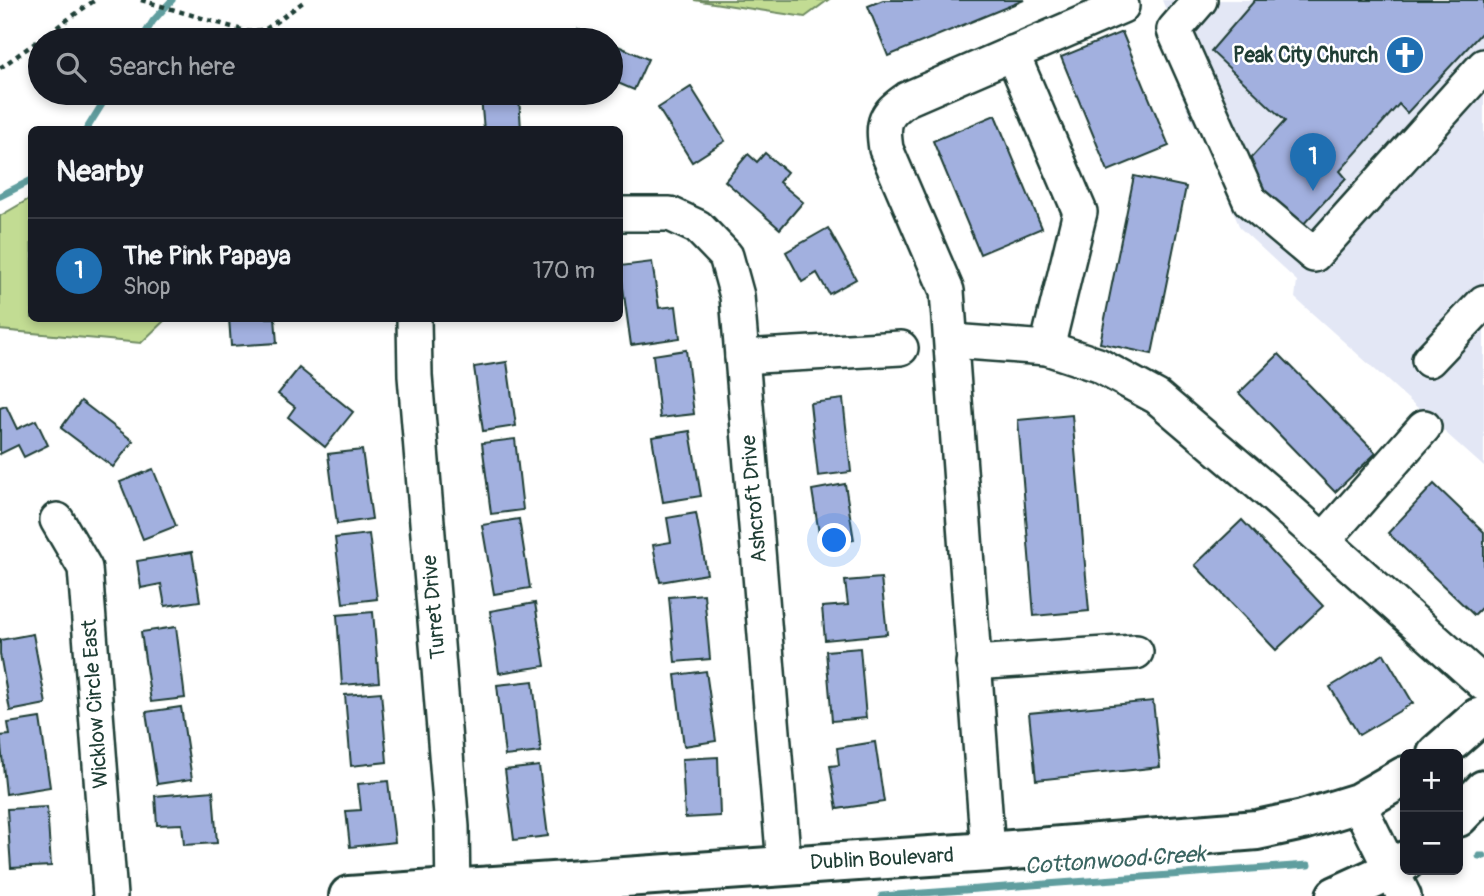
<!DOCTYPE html>
<html lang="en">
<head>
<meta charset="utf-8">
<style>
  body { margin:0; font-family:Pangolin,sans-serif; background:#242831; color:#f1f3f6 }
  .controls { position:absolute; right:21px; bottom:21px; display:grid; overflow:hidden; border-radius:10px; box-shadow:0 4px 10px #0003 }
  .controls button { width:63px; height:63px; display:grid; place-items:center; padding:0; border:0; border-bottom:2px solid #363941; background:#171b24; color:#f1f3f6; font:35px sans-serif }
  .you { position:absolute; left:835px; top:541px; width:24px; height:24px; margin:-18px; border:5px solid #fff; border-radius:50%; background:#1a73e8; box-shadow:0 0 0 10px #1a73e833 }
  .badge { display:grid; place-items:center; width:46px; height:46px; border-radius:50%; background:#1f6fb2; color:#fff; font-size:23px; font-weight:700 }
  .pin { position:absolute; translate:-50% -58px; filter:drop-shadow(0 2px 4px #0008) }
  .pin::after { content:''; position:absolute; top:37px; width:24px; height:21px; background:inherit; clip-path:polygon(0 0,100% 0,50% 100%) }
  .list { margin:0; padding:0; list-style:none }
  h2 { display:flex; justify-content:space-between; align-items:center; height:91px; margin:0; padding:0 28px; font-size:30px }
  h2 small { font-size:23px; font-weight:400; color:#9ea1a6 }
  .list li { display:grid; grid-template-columns:46px 1fr auto; gap:21px; align-items:center; box-sizing:border-box; height:105px; padding:0 28px; border-top:2px solid #363941 }
  .list b { display:block; font-size:26px; white-space:nowrap }
  .list p { margin:0; font-size:23px; white-space:nowrap; color:#9ea1a6 }
  .list em { font-size:23px; font-style:normal; color:#9ea1a6 }
  .icon { flex:none; width:38px; height:38px; fill:none; stroke:currentColor; stroke-width:2; stroke-linecap:round; stroke-linejoin:round }
  .map { position:relative; flex:none; width:1484px; height:896px; overflow:hidden }
  .search { position:absolute; background:#171b24; box-shadow:0 4px 10px #0003; left:28px; top:28px; width:595px; height:77px; display:flex; align-items:center; gap:18px; box-sizing:border-box; padding:0 24px; border-radius:38px; color:#9ea1a6; font-size:26px }
  .panel { position:absolute; background:#171b24; box-shadow:0 4px 10px #0003; left:28px; top:126px; width:595px; height:196px; border-radius:10px }
  .map>svg:first-child { display:block }
  .built { fill:#e3e7f5 }
  .green { fill:#c2dc93; stroke:#708c64; stroke-width:2 }
  .lines { fill:none; stroke-linecap:round; stroke-linejoin:round }
  .stream { stroke:#619e9f; stroke-width:7 }
  .building { fill:#a2b0df; stroke:#1f3d34; stroke-width:2 }
  .minor-casing { stroke:#1f3d34; stroke-width:38 }
  .major-casing { stroke:#1f3d34; stroke-width:44 }
  .path { stroke:#1f3d34; stroke-width:4.5; stroke-dasharray:5 5; stroke-linecap:butt }
  .minor { stroke:#fff; stroke-width:33 }
  .major { stroke:#fff; stroke-width:38 }
  .labels { text-anchor:middle; dominant-baseline:central; stroke-width:5; stroke-linejoin:round; paint-order:stroke }
  .poi-label { font-size:21px; font-weight:bold; fill:#1f3d34; stroke:#fff; text-anchor:end }
  .street-label { font-size:21px; fill:#1f3d34; stroke:#fff }
  .water-label { font-size:23px; font-style:italic; fill:#3a6561; stroke:#fff }
</style>
</head>
<body>
<div class="map">
<svg width="1484" height="896" viewBox="0 0 1484 896">
  <rect width="100%" height="100%" fill="#fff"/>
  <filter id="ink" filterUnits="userSpaceOnUse"><feTurbulence type="fractalNoise" baseFrequency=".0143" numOctaves="2"/><feDisplacementMap in="SourceGraphic" scale="14" xChannelSelector="R" yChannelSelector="G"/><feConvolveMatrix kernelMatrix="1 2 1 2 8 2 1 2 1" color-interpolation-filters="sRGB"/></filter>
  <g filter="url(#ink)">
    <polygon class="built" points="1162,0 1484,0 1484,467 1295,298 1297,281 1240,228 1203,138 1192,121 1156,29 1167,13"/>
    <g class="green">
      <polygon points="694,0 828,0 805,17"/>
      <polygon points="31,198 32,318 166,319 141,343 0,330 0,216"/>
    </g>
    <g class="lines">
      <g class="stream">
        <polyline points="141,40 153,21 172,0"/>
        <polyline points="86,130 109,93"/>
        <polyline points="0,196 32,180"/>
        <polyline points="1479,856 1484,856"/>
        <polyline points="882,896 1308,865"/>
      </g>
    </g>
    <g class="building">
      <polygon points="883,0 1024,0 888,56 868,6"/>
      <polygon points="1255,0 1484,0 1484,30 1407,113 1399,104 1340,171 1346,178 1300,228 1259,191 1249,160 1285,121 1211,51"/>
      <polygon points="578,29 605,40 573,40"/>
      <polygon points="1122,32 1169,146 1108,171 1061,57"/>
      <polygon points="611,43 648,59 634,90 611,80"/>
      <polygon points="691,87 725,141 692,162 658,108"/>
      <polygon points="519,96 521,130 484,130 481,98"/>
      <polygon points="995,115 1042,228 980,254 933,141"/>
      <polygon points="765,153 787,172 779,182 803,202 780,229 725,181 748,154 757,162"/>
      <polygon points="1134,176 1186,187 1152,354 1100,343"/>
      <polygon points="828,228 856,279 829,294 817,273 802,282 786,252"/>
      <polygon points="652,262 659,308 676,306 680,338 631,345 620,266"/>
      <polygon points="229,318 275,318 277,343 231,346"/>
      <polygon points="686,350 694,414 660,418 653,355"/>
      <polygon points="1279,354 1376,453 1335,492 1239,393"/>
      <polygon points="507,362 516,426 483,431 474,367"/>
      <polygon points="299,368 353,412 325,447 288,417 295,407 278,394"/>
      <polygon points="843,399 851,472 818,476 810,403"/>
      <polygon points="81,401 133,441 113,467 61,428"/>
      <polygon points="6,406 17,429 36,420 48,445 24,457 18,445 0,454 0,408"/>
      <polygon points="1072,415 1089,611 1034,616 1018,420"/>
      <polygon points="690,431 701,496 663,502 652,437"/>
      <polygon points="515,439 523,510 491,514 482,443"/>
      <polygon points="362,450 372,519 337,524 328,454"/>
      <polygon points="153,469 176,526 143,539 120,482"/>
      <polygon points="845,484 854,540 821,546 812,490"/>
      <polygon points="1434,484 1484,532 1484,605 1474,615 1388,533"/>
      <polygon points="696,513 707,574 660,582 653,545 671,542 667,518"/>
      <polygon points="519,519 530,588 494,594 482,525"/>
      <polygon points="1242,520 1323,606 1276,650 1195,565"/>
      <polygon points="369,534 377,599 343,603 335,538"/>
      <polygon points="192,552 200,601 165,606 161,584 141,588 137,561"/>
      <polygon points="881,578 887,634 825,640 822,607 848,605 845,581"/>
      <polygon points="704,594 710,659 675,662 669,597"/>
      <polygon points="535,603 545,666 499,673 490,611"/>
      <polygon points="373,612 379,682 342,685 337,615"/>
      <polygon points="176,627 185,698 151,702 141,632"/>
      <polygon points="33,634 46,704 10,711 0,654 0,640"/>
      <polygon points="860,648 866,718 832,721 826,651"/>
      <polygon points="1384,654 1413,703 1359,735 1330,687"/>
      <polygon points="706,671 716,741 684,746 675,675"/>
      <polygon points="533,681 541,752 505,756 497,685"/>
      <polygon points="381,692 387,762 351,766 345,695"/>
      <polygon points="1153,701 1160,767 1036,780 1029,713"/>
      <polygon points="181,707 192,779 157,784 146,712"/>
      <polygon points="40,718 50,787 6,794 0,736 10,735 8,723"/>
      <polygon points="875,742 884,802 837,809 830,766 839,765 837,748"/>
      <polygon points="718,757 720,816 685,818 682,759"/>
      <polygon points="539,766 548,836 514,840 505,770"/>
      <polygon points="388,781 395,842 350,847 346,811 361,810 358,784"/>
      <polygon points="213,791 217,843 184,845 182,824 157,825 155,796"/>
      <polygon points="47,807 51,866 11,868 7,809"/>
    </g>
    <g class="lines">
      <g class="minor-casing">
        <g id="minor">
          <polyline points="1200,0 1174,30 1250,201 1314,255 1484,66"/>
          <polyline points="1012,53 1080,212 1047,348"/>
          <polyline points="620,214 670,214 698,227 726,256 737,296 784,865"/>
          <polyline points="414,318 415,376 452,827 453,896"/>
          <polyline points="952,341 1047,348 1098,365 1157,397 1270,493 1484,684"/>
          <polyline points="742,357 901,348"/>
          <polyline points="1429,360 1484,302"/>
          <polyline points="57,520 85,568 110,896"/>
          <polyline points="1323,541 1424,427"/>
          <polyline points="973,663 1136,652"/>
          <polyline points="1358,803 1404,896"/>
          <path d="M 988,852 L 947,291 L 886,149 C 882,122 884,115 907,99 L 1122,6"/>
        </g>
      </g>
      <g class="major-casing">
        <g id="major">
          <polyline points="1437,754 1478,718 1484,717"/>
          <polyline points="1458,817 1484,790"/>
          <polyline points="349,896 988,852 1257,830 1303,820 1358,803 1405,776"/>
          <polyline points="1336,896 1393,870 1405,861"/>
        </g>
      </g>
      <g class="path">
        <polyline points="141,0 249,32 266,29 306,0"/>
        <polyline points="0,68 95,0"/>
      </g>
      <use href="#minor" class="minor"/>
      <use href="#major" class="major"/>
    </g>
  </g>
  <defs>
    <g id="church-disc" transform="scale(2.0125)"><circle r="9.5" fill="#1f6fb2" stroke="#fff"/><path d="M-1.2-6h2.4v3.5h3.3v2.4h-3.3V6h-2.4V-.1h-3.3v-2.4h3.3Z" fill="#fff"/></g>
  </defs>
  <g fill-rule="evenodd">
    <use href="#church-disc" x="1405" y="55"/>
  </g>
  <g class="labels">
    <g class="poi-label">
      <text x="1378" y="55">Peak City Church</text>
    </g>
    <g class="street-label">
      <text transform="translate(754 499) rotate(-95)">Ashcroft Drive</text>
      <text transform="translate(434 607) rotate(-95)">Turret Drive</text>
      <text transform="translate(95 704) rotate(-94)">Wicklow Circle East</text>
      <text transform="translate(882 859) rotate(-3)">Dublin Boulevard</text>
    </g>
    <g class="water-label">
      <text transform="translate(1115 860) rotate(-4)">Cottonwood Creek</text>
    </g>
  </g>
</svg>
<div class="controls">
<button>+</button>
<button>−</button>
</div>
<div class="you"></div>
<div class="pin badge" style="left:1313px;top:191px">1</div>
<div class="search"><svg class="icon" aria-label="search" viewBox="0 0 24 24"><circle cx="10" cy="10" r="6"/><path d="M15 15l6 6"/></svg>Search here</div>
<section class="panel">
<h2>Nearby<small></small></h2>
<ul class="list">
<li><span class="badge">1</span><div><b>The Pink Papaya</b><p>Shop</p></div><em>170 m</em></li>
</ul>
</section>
</div>
</body>
</html>
